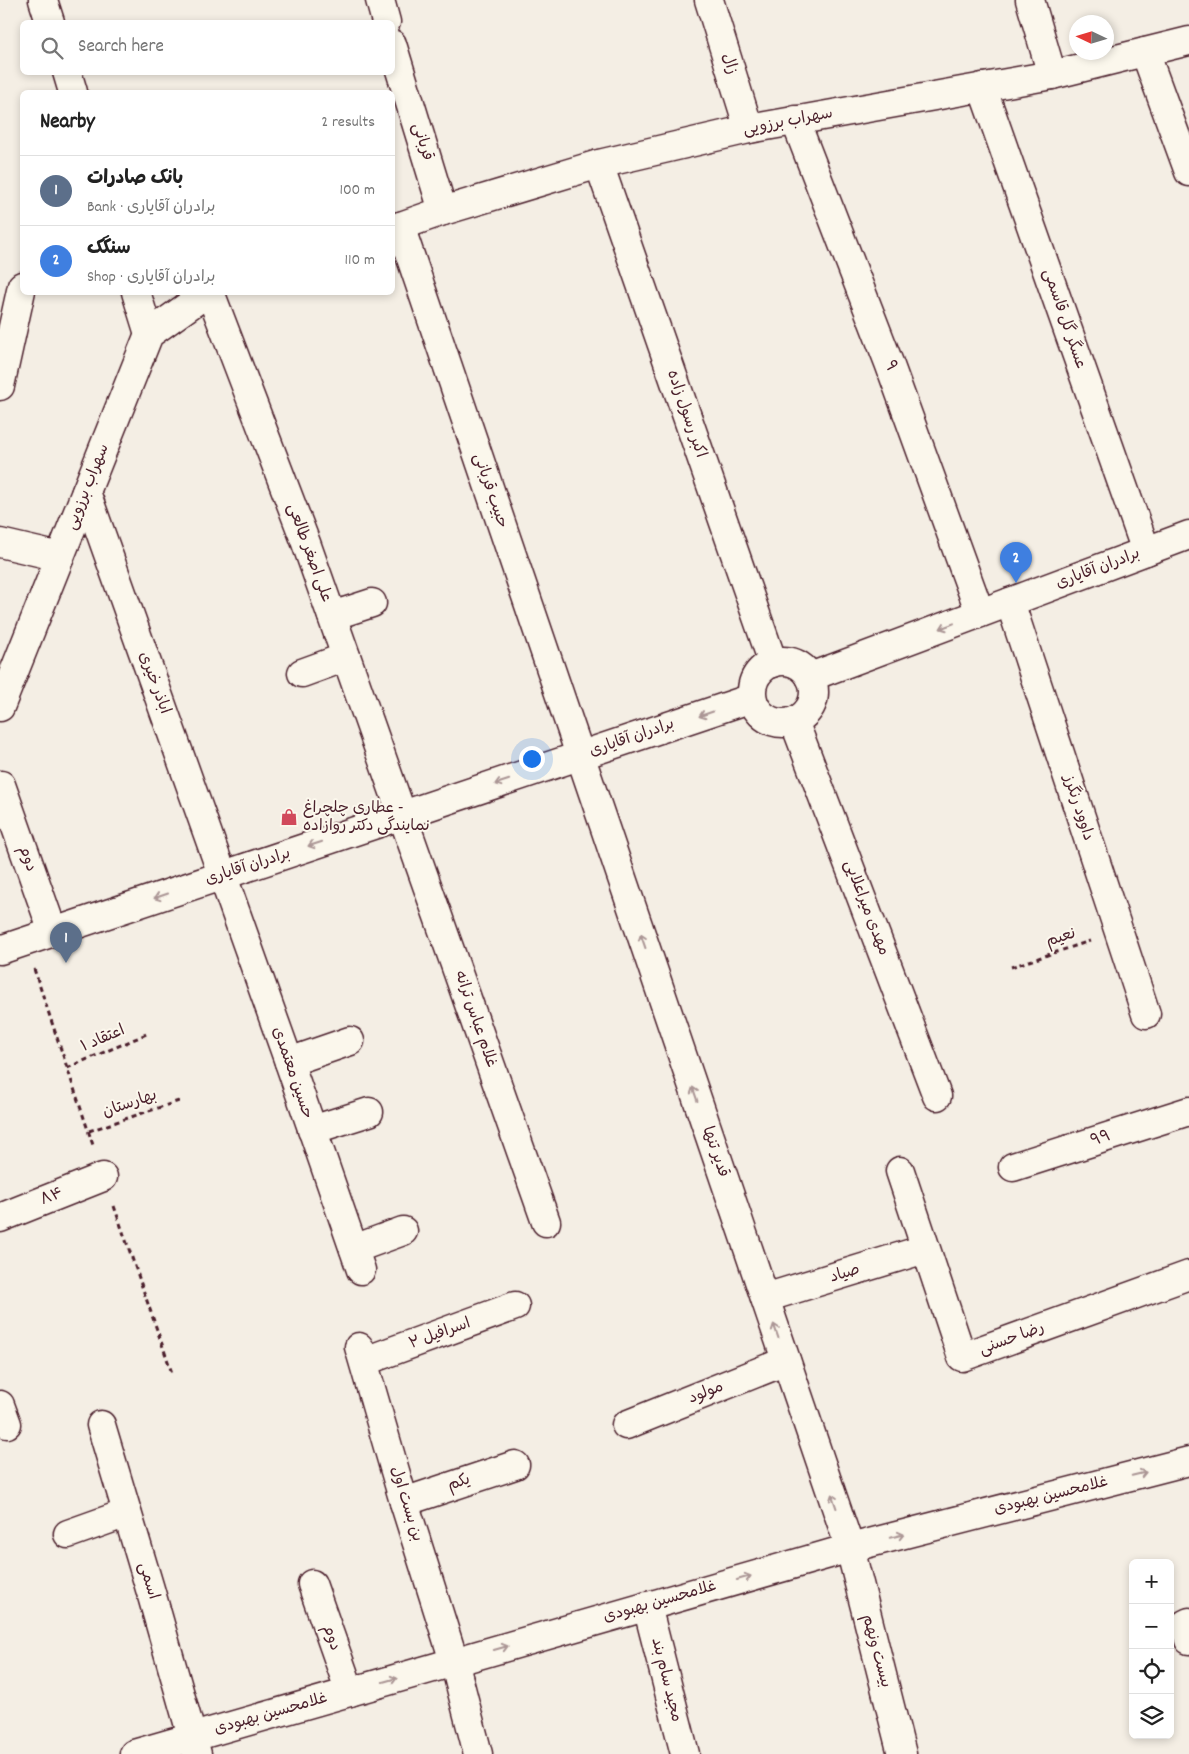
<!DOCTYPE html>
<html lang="en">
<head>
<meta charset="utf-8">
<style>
  body { margin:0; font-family:Dekko,"Playpen Sans Arabic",sans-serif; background:#f2f2f2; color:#222 }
  .controls { position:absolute; right:15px; bottom:15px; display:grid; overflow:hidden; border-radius:8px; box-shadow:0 2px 8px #0003 }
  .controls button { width:45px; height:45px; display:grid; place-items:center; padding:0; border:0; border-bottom:1px solid #e0e0e0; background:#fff; color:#222; font:25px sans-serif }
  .compass { position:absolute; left:1069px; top:15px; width:45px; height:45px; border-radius:50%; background:#fff; box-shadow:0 2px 8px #0003; rotate:274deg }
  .you { position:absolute; left:531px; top:758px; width:18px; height:18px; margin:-12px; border:4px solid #fff; border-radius:50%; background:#1a73e8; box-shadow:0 0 0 8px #1a73e833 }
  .badge { display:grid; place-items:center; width:32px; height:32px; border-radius:50%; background:#0f766e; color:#fff; font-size:16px; font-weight:700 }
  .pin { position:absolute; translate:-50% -41px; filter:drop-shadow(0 1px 2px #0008) }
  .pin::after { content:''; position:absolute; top:26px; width:18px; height:15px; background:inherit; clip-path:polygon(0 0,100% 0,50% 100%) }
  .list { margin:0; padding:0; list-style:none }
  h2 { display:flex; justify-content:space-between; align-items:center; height:65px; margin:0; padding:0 20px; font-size:21px }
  h2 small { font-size:16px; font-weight:400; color:#767676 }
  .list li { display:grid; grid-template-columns:32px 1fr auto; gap:15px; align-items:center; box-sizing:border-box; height:70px; padding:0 20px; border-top:1px solid #e0e0e0 }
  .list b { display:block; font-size:19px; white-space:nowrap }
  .list p { margin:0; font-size:16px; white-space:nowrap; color:#767676 }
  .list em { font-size:16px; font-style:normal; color:#767676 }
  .icon { flex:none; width:28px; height:28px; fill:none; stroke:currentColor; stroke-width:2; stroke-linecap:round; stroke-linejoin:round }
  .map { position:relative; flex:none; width:1189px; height:1754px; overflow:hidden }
  .search { position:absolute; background:#fff; box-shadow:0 2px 8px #0003; left:20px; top:20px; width:375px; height:55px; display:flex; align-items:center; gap:12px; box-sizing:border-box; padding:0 18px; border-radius:8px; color:#767676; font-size:19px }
  .panel { position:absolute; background:#fff; box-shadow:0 2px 8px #0003; left:20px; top:90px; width:375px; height:205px; border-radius:8px }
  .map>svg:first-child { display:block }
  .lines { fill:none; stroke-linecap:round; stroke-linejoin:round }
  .street-casing { stroke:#4a1f2b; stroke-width:31 }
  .secondary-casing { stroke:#4a1f2b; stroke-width:31 }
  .path { stroke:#4a1f2b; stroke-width:3; stroke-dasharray:5 4; stroke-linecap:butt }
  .street { stroke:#fbf7ec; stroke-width:28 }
  .secondary { stroke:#fbf7ec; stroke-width:28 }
  .oneway { stroke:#ab9695 }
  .labels { text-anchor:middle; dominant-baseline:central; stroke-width:4; stroke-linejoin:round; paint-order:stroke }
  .street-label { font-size:16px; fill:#4a1f2b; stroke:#fbf7ec }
  .poi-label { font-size:16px; fill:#4a1f2b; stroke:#fbf7ec; text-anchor:start }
</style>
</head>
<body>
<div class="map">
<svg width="1189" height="1754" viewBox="0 0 1189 1754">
  <rect width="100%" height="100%" fill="#f4eee4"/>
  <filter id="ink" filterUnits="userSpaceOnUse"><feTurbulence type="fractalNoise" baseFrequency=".02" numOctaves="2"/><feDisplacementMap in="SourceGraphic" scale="10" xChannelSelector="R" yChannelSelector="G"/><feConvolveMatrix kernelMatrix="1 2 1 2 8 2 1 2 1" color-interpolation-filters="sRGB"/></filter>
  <g filter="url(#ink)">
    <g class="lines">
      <g class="street-casing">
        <g id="street">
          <polyline points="43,0 50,22"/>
          <polyline points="380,0 386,22"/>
          <polyline points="709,0 749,129"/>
          <polyline points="1030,0 1052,75"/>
          <polyline points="392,44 443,211"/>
          <polyline points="1145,52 1189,172"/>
          <polyline points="67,72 73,92"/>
          <polyline points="982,87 1146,551"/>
          <polyline points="795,120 889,363 980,613"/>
          <polyline points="599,164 773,663"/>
          <polyline points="400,226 850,1548 902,1754"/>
          <polyline points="136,292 149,334"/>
          <polyline points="210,292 306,543 546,1222"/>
          <polyline points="0,386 22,286"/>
          <polyline points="86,492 289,1062 361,1270"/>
          <polyline points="0,543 60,557"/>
          <polyline points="1010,602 1146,1014"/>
          <polyline points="332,616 372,603"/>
          <circle cx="783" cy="692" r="31"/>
          <polyline points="302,673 346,657"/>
          <polyline points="794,721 937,1096"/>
          <polyline points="1,785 53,932"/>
          <polyline points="289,1062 350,1041"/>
          <polyline points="312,1130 369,1112"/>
          <polyline points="1013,1167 1189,1111"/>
          <polyline points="900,1171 962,1357 1189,1275"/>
          <polyline points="0,1218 103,1177"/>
          <polyline points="354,1249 403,1231"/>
          <polyline points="765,1298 925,1249"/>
          <polyline points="359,1347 404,1502 454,1661 478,1754"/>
          <polyline points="365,1361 515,1306"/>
          <polyline points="0,1405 7,1424"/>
          <polyline points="101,1425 150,1589 197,1754"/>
          <polyline points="626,1425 786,1361"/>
          <polyline points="404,1502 515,1465"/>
          <polyline points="68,1534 127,1513"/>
          <polyline points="312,1584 350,1692"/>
          <polyline points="647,1606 685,1754"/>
          <polyline points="1189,1622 1185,1624 1189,1640"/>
        </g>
      </g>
      <g class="secondary-casing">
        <g id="secondary">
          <polyline points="392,229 443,211 599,164 749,129 1052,75 1189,41"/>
          <polyline points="810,677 1189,535"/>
          <polyline points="0,707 149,334 208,292"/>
          <polyline points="0,950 752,698"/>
          <polyline points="134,1754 850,1548 1189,1461"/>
        </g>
      </g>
      <g class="path">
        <polyline points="1011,967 1090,941"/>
        <polyline points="34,969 94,1148"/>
        <polyline points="67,1068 149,1033"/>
        <polyline points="89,1131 179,1101"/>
        <polyline points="114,1206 172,1373"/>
      </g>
      <use href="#street" class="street"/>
      <use href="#secondary" class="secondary"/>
    </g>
    <defs><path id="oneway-shaft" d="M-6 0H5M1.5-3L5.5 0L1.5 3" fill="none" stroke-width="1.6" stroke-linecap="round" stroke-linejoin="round" transform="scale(1.25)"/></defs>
    <g class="oneway">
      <use href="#oneway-shaft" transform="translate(947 626) rotate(159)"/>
      <use href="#oneway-shaft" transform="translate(706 714) rotate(161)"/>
      <use href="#oneway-shaft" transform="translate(502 782) rotate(162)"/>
      <use href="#oneway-shaft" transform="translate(315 844) rotate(162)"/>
      <use href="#oneway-shaft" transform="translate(161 896) rotate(161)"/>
      <use href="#oneway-shaft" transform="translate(643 941) rotate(-109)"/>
      <use href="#oneway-shaft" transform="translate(695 1094) rotate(-109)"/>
      <use href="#oneway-shaft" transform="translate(776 1331) rotate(-109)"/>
      <use href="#oneway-shaft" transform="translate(1139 1474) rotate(-14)"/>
      <use href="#oneway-shaft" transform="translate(834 1501) rotate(-109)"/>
      <use href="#oneway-shaft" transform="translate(897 1536) rotate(-14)"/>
      <use href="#oneway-shaft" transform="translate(744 1578) rotate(-16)"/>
      <use href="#oneway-shaft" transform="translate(501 1648) rotate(-16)"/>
      <use href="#oneway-shaft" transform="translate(390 1680) rotate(-16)"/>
    </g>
  </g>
  <defs>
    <g id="shop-bare" transform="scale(1.35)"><path d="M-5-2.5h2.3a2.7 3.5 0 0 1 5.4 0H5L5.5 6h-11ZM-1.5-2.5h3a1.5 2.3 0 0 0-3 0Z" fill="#d1495b" stroke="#fbf7ec" stroke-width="2.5" paint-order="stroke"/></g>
  </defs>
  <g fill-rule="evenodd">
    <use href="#shop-bare" x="289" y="817"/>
  </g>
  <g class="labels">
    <g class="street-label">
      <text transform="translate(729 64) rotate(73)">زال</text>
      <text transform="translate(788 122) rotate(-11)">سهراب برزویی</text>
      <text transform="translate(422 142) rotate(73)">قربانی</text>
      <text transform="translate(1064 319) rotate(71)">عسگر گل قاسمی</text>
      <text transform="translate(890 366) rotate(70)">۹</text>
      <text transform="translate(686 414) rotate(71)">اکبر رسول زاده</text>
      <text transform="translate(88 487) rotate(-68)">سهراب برزویی</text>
      <text transform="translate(490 491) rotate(71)">حبیب قربانی</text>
      <text transform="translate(309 553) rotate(70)">علی اصغر طالعی</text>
      <text transform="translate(1098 569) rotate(-21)">برادران آقایاری</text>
      <text transform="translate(154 683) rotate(70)">اباذر خیری</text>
      <text transform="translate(632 738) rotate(-19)">برادران آقایاری</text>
      <text transform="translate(1078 808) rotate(72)">داوود رنگرز</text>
      <text transform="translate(27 859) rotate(71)">دوم</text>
      <text transform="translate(248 867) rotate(-18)">برادران آقایاری</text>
      <text transform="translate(866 908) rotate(69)">مهدی میراعلایی</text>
      <text transform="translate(1061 938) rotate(-18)">نعیم</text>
      <text transform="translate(475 1019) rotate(71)">غلام عباس ترانه</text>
      <text transform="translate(103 1039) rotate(-23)">اعتقاد ۱</text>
      <text transform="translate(292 1073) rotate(71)">حسین معتمدی</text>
      <text transform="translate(130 1104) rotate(-19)">بهارستان</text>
      <text transform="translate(1101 1139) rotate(-18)">۹۹</text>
      <text transform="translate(715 1152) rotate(71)">قدیر تنها</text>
      <text transform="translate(52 1197) rotate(-22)">۸۴</text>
      <text transform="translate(845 1274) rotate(-17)">صیاد</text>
      <text transform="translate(440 1334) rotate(-20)">اسرافیل ۲</text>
      <text transform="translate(1012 1339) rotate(-20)">رضا حسنی</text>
      <text transform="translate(706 1393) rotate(-22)">مولود</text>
      <text transform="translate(459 1483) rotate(-19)">یکم</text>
      <text transform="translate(1051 1496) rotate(-14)">غلامحسین بهبودی</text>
      <text transform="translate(406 1504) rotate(73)">بن بست اول</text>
      <text transform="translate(148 1581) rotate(73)">اسمی</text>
      <text transform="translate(660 1602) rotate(-16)">غلامحسین بهبودی</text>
      <text transform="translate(331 1638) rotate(71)">دوم</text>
      <text transform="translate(876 1651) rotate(75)">بیست ونهم</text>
      <text transform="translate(666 1680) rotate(76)">مجید سام بند</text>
      <text transform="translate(271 1714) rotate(-16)">غلامحسین بهبودی</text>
    </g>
    <g class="poi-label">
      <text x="303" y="808">عطاری چلچراغ -<tspan x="303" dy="18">نمایندگی دکتر روازاده</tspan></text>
    </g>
  </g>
</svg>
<div class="controls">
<button>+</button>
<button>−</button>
<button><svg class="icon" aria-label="locate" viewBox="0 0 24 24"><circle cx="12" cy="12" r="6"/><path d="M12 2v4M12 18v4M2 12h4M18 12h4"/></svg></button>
<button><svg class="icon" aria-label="layers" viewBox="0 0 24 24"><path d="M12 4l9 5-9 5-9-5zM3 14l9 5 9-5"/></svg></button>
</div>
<svg class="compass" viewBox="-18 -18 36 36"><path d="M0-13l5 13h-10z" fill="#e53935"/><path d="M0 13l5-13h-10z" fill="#767676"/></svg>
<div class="you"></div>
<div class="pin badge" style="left:66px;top:963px;background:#5c6f8a">1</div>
<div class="pin badge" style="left:1016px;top:583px;background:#3f7fe0">2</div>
<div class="search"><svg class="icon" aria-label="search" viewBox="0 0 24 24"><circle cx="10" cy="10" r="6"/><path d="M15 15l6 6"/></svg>Search here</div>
<section class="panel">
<h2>Nearby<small>2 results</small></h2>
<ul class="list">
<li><span class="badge" style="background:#5c6f8a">1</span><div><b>بانک صادرات</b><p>Bank · برادران آقایاری</p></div><em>100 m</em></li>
<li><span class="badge" style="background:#3f7fe0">2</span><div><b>سنگک</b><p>Shop · برادران آقایاری</p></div><em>110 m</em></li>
</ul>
</section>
</div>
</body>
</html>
